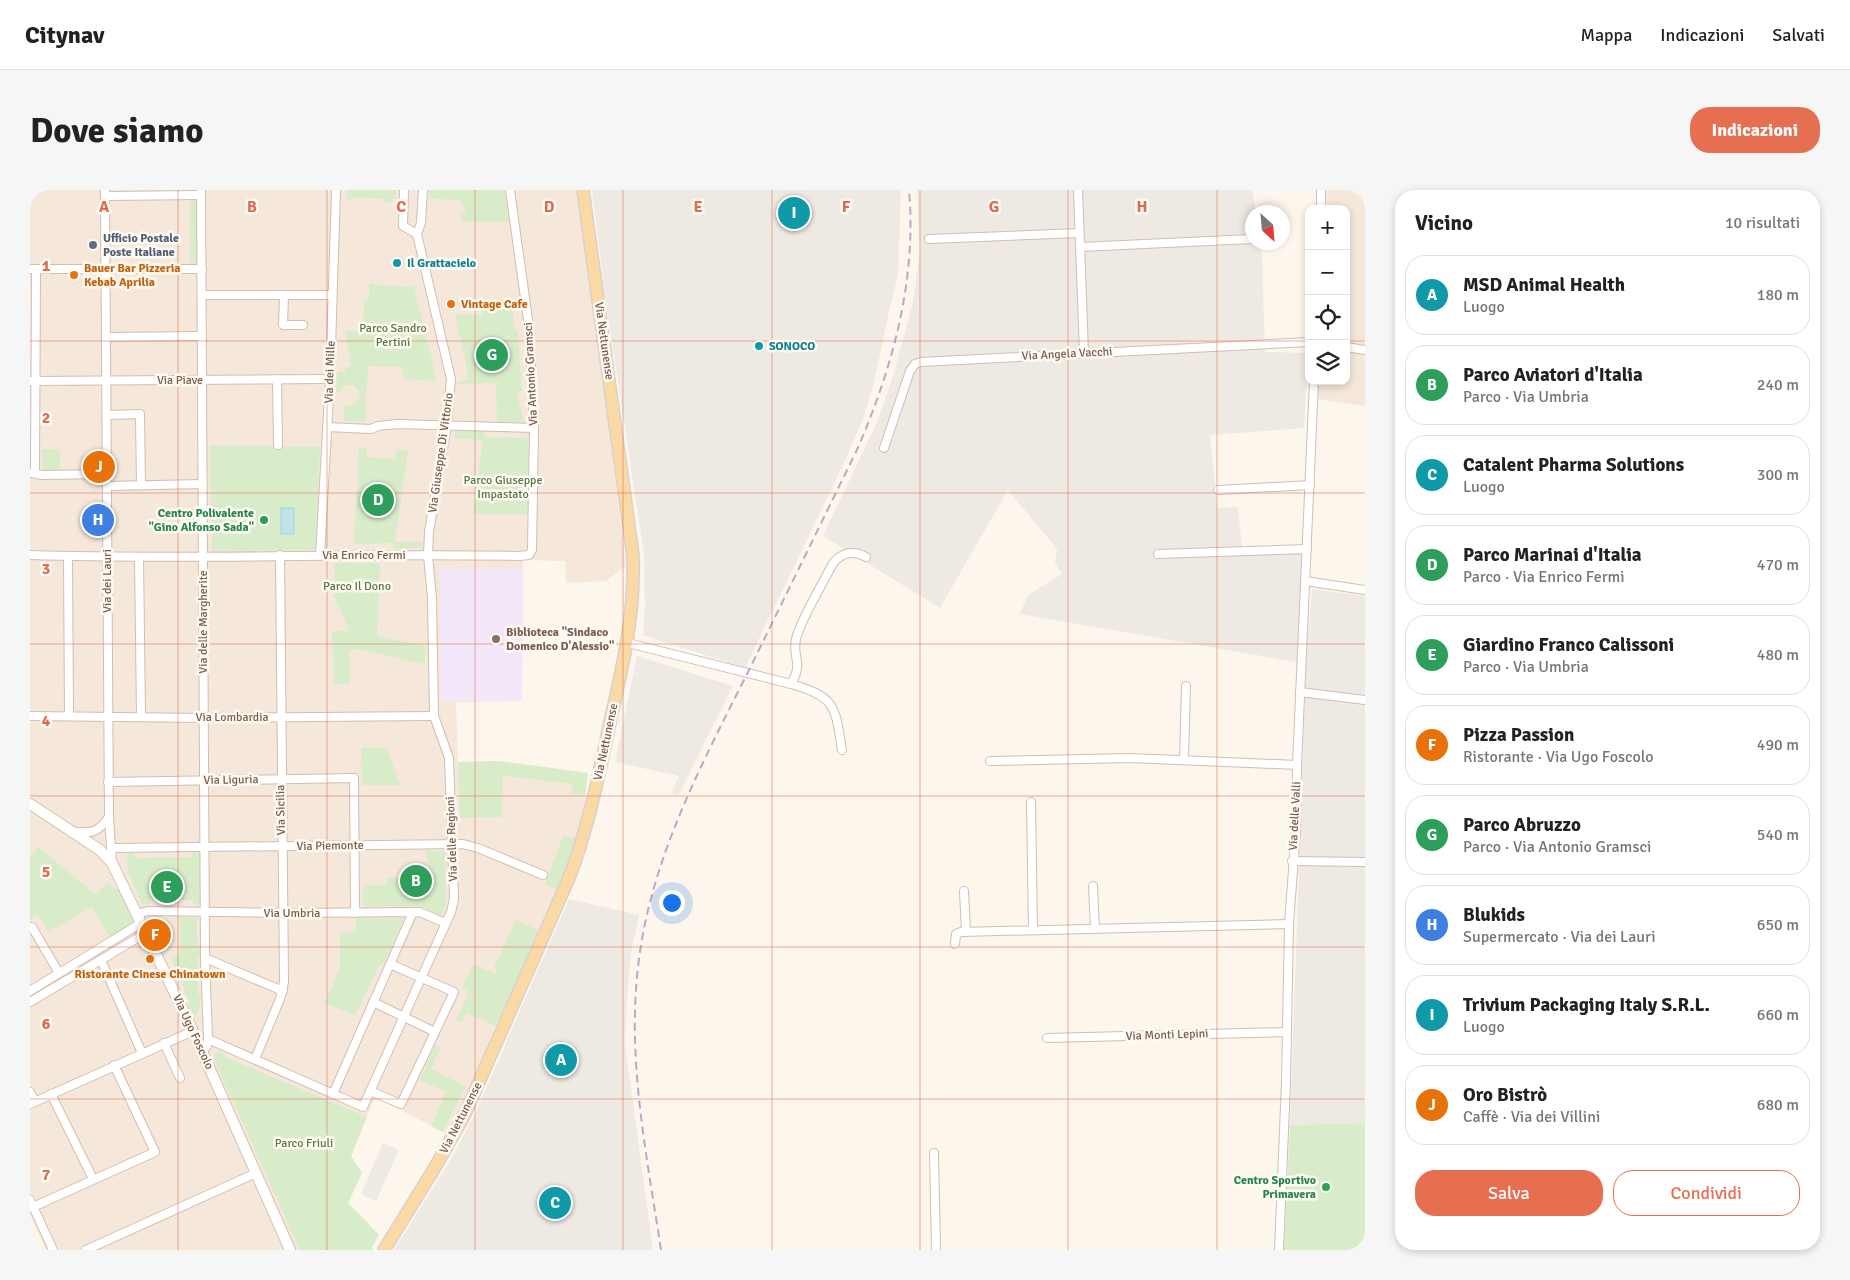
<!DOCTYPE html>
<html lang="it">
<head>
<meta charset="utf-8">
<style>
  body { margin:0; font-family:Signika,sans-serif; background:#f6f6f6; color:#222 }
  .controls { position:absolute; right:15px; top:15px; display:grid; overflow:hidden; border-radius:10px; box-shadow:0 2px 8px #0003 }
  .controls button { width:45px; height:45px; display:grid; place-items:center; padding:0; border:0; border-bottom:1px solid #e0e0e0; background:#fff; color:#222; font:25px sans-serif }
  .compass { position:absolute; left:1215px; top:15px; width:45px; height:45px; border-radius:50%; background:#fff; box-shadow:0 2px 8px #0003; rotate:154deg }
  .you { position:absolute; left:641px; top:712px; width:18px; height:18px; margin:-12px; border:4px solid #fff; border-radius:50%; background:#1a73e8; box-shadow:0 0 0 8px #1a73e833 }
  .badge { display:grid; place-items:center; width:32px; height:32px; border-radius:50%; background:#e76f51; color:#fff; font-size:16px; font-weight:700 }
  .pin { position:absolute; translate:-50% -50%; border:2px solid #fff; box-shadow:0 1px 5px #0006 }
  .list { margin:0; padding:0; list-style:none }
  h2 { display:flex; justify-content:space-between; align-items:center; height:65px; margin:0; padding:0 20px; font-size:21px }
  h2 small { font-size:16px; font-weight:400; color:#767676 }
  .list li { display:grid; grid-template-columns:32px 1fr auto; gap:15px; align-items:center; box-sizing:border-box; height:80px; margin:0 10px 10px; padding:0 10px; border:1px solid #e0e0e0; border-radius:20px }
  .list b { display:block; font-size:19px; white-space:nowrap }
  .list p { margin:0; font-size:16px; white-space:nowrap; color:#767676 }
  .list em { font-size:16px; font-style:normal; color:#767676 }
  .actions { display:flex; gap:10px; padding:15px 20px }
  .actions a { flex:1; padding:11px 0; border:1px solid #e76f51; border-radius:20px; text-align:center; font-size:18px; color:#e76f51 }
  .actions .main { background:#e76f51; color:#fff }
  .icon { flex:none; width:28px; height:28px; fill:none; stroke:currentColor; stroke-width:2; stroke-linecap:round; stroke-linejoin:round }
  .map { position:relative; flex:none; width:1335px; height:1060px; overflow:hidden; border-radius:20px }
  header { display:flex; align-items:center; gap:30px; box-sizing:border-box; height:70px; padding:0 25px; background:#fff; border-bottom:1px solid #e0e0e0 }
  header strong { font-size:24px }
  nav { display:flex; gap:28px; margin-inline-start:auto; font-size:18px }
  .intro { display:flex; align-items:center; justify-content:space-between; box-sizing:border-box; height:120px; padding:0 30px }
  h1 { margin:0; font-size:35px }
  .button { padding:12px 22px; border-radius:20px; background:#e76f51; color:#fff; font-size:18px; font-weight:700 }
  main { display:flex; gap:30px; padding:0 30px }
  aside { flex:1; background:#fff; border-radius:20px; box-shadow:0 2px 8px #0003 }
  .map>svg:first-child { display:block }
  .residential { fill:#f5e8da }
  .industrial { fill:#efe9e4 }
  .education { fill:#f3e8fa }
  .green { fill:#d8ecc9 }
  .water { fill:#bfe3e8; stroke:#a5d3da }
  .lines { fill:none; stroke-linecap:round; stroke-linejoin:round }
  .street-casing { stroke:#d1beb0; stroke-width:10 }
  .secondary-casing { stroke:#d6c0b0; stroke-width:12 }
  .primary-casing { stroke:#dad1cd; stroke-width:14 }
  .street { stroke:#fff; stroke-width:8 }
  .secondary { stroke:#fff; stroke-width:10 }
  .primary { stroke:#fbd9a5; stroke-width:11 }
  .rail { stroke:#b9a8c9; stroke-width:2; stroke-dasharray:8 5; stroke-linecap:butt }
  .grid { fill:none; stroke:#dc6d51; stroke-width:1; stroke-opacity:0.55 }
  .service-dot { fill:#5c6f8a; stroke:#fffaf3; stroke-width:2 }
  .culture-dot { fill:#0f9aa8; stroke:#fffaf3; stroke-width:2 }
  .food-dot { fill:#e8710a; stroke:#fffaf3; stroke-width:2 }
  .leisure-dot { fill:#2e9e5b; stroke:#fffaf3; stroke-width:2 }
  .education-dot { fill:#8d6e63; stroke:#fffaf3; stroke-width:2 }
  .labels { text-anchor:middle; dominant-baseline:central; stroke-width:5; stroke-linejoin:round; paint-order:stroke }
  .service-label { font-size:12px; font-weight:bold; fill:#4e5e75; stroke:#fffaf3; text-anchor:start }
  .culture-label { font-size:12px; font-weight:bold; fill:#0d838f; stroke:#fffaf3; text-anchor:start }
  .food-label { font-size:12px; font-weight:bold; fill:#c56008; stroke:#fffaf3; text-anchor:start }
  .park-label { font-size:12px; fill:#537a41; stroke:#fffaf3 }
  .street-label { font-size:12px; fill:#7a5c4d; stroke:#fffaf3 }
  .leisure-label { font-size:12px; font-weight:bold; fill:#27864d; stroke:#fffaf3; text-anchor:end }
  .education-label { font-size:12px; font-weight:bold; fill:#785e54; stroke:#fffaf3; text-anchor:start }
  .grid-label { font-size:16px; text-anchor:middle; font-weight:bold; fill:#dc6d51; stroke:#fffaf3; stroke-width:5; stroke-linejoin:round; paint-order:stroke }
</style>
</head>
<body>
<header>
<strong>Citynav</strong>
<nav><a>Mappa</a><a>Indicazioni</a><a>Salvati</a></nav>
</header>
<div class="intro"><h1>Dove siamo</h1><a class="button">Indicazioni</a></div>
<main>
<div class="map">
<svg width="1335" height="1060" viewBox="0 0 1335 1060">
  <rect width="100%" height="100%" fill="#fdf6ec"/>
  <g class="residential">
    <polygon points="0,0 548,0 596,376 576,391 536,393 535,371 493,370 492,511 426,512 428,572 468,571 558,583 551,648 481,808 465,836 442,898 419,945 345,907 321,966 332,983 318,1013 349,1045 342,1057 343,1060 16,1060 0,1025"/>
    <polygon points="1297,0 1335,0 1335,216 1286,209 1287,191 1316,191 1316,19 1296,19"/>
  </g>
  <g class="industrial">
    <polygon points="562,0 871,0 868,85 860,117 844,192 834,226 814,273 715,478 613,445 615,418 614,364 575,106"/>
    <polygon points="887,0 1222,0 1226,22 1222,22 1222,52 1231,53 1232,63 1235,162 1278,163 1274,238 1180,245 1187,318 1208,317 1212,357 1272,357 1267,472 990,424 998,405 1032,384 1025,373 1027,359 978,300 910,418 793,346 848,230 864,183 883,112 890,62"/>
    <polygon points="1282,399 1335,406 1335,933 1260,935 1276,472"/>
    <polygon points="607,466 703,496 648,606 641,603 649,586 585,572"/>
    <polygon points="539,709 609,725 601,762 597,809 595,854 623,1060 364,1060 420,971 444,926"/>
    <polygon points="353,953 369,960 346,1011 331,1004"/>
  </g>
  <polygon class="education" points="410,379 493,379 492,511 410,511"/>
  <g class="green">
    <polygon points="317,0 366,0 366,9 361,9 361,13 354,12 354,9 322,7 321,12 319,12 319,9 317,9"/>
    <polygon points="399,0 474,0 479,32 431,31 431,24 436,21 430,10 399,9"/>
    <polygon points="160,11 166,11 167,73 160,73"/>
    <path d="M 339,94 L 384,97 L 407,191 L 373,189 L 373,177 L 338,176 L 335,232 L 314,231 L 314,215 L 319,216 L 326,214 L 330,205 C 328,197 322,193 314,196 L 310,203 L 306,202 L 307,182 L 315,182 L 315,178 L 321,176 L 315,141 L 333,141 L 334,110 L 339,109 Z"/>
    <polygon points="453,113 482,115 485,140 488,140 492,201 486,201 494,232 467,232 466,193 427,194 427,192 439,189 425,124 452,125"/>
    <polygon points="425,240 453,241 454,247 498,248 499,324 443,324 453,250 424,248"/>
    <polygon points="180,255 290,257 285,360 182,361"/>
    <polygon points="329,258 337,259 337,267 365,269 366,260 378,261 365,352 393,352 391,358 364,359 363,353 324,354"/>
    <polygon points="11,259 30,260 30,280 13,280"/>
    <polygon points="305,373 350,373 347,446 395,456 395,474 327,459 319,460 320,493 304,494 302,441 319,441 304,406"/>
    <polygon points="331,558 357,558 370,595 332,595"/>
    <polygon points="468,571 558,583 555,605 541,603 543,594 473,586 472,627 430,628 428,572"/>
    <polygon points="533,646 551,648 531,701 515,694"/>
    <polygon points="8,657 66,705 77,693 90,701 104,733 80,748 62,717 18,742 8,725 0,730 0,668"/>
    <polygon points="395,661 415,661 416,714 411,726 390,716 333,716 333,695 357,695 357,688 402,688"/>
    <polygon points="162,662 170,662 170,715 163,714 162,710 119,709 121,714 112,714 99,684 96,664 104,663 105,668 163,667"/>
    <polygon points="150,727 167,728 167,755 171,758 171,766 168,768 168,803 171,807 168,824 164,826 158,814 160,813 141,768 150,763"/>
    <polygon points="326,728 374,728 352,776 350,775 325,825 295,813 310,778 310,742 322,743 326,740"/>
    <polygon points="486,730 510,741 481,808 465,836 436,823 431,833 426,830 438,805 437,800 432,798 443,774 465,784 468,780 464,778"/>
    <polygon points="405,855 411,857 401,879 436,896 413,942 401,936 416,902 390,890"/>
    <polygon points="188,861 192,862 195,867 337,927 321,966 332,983 318,1013 349,1045 342,1057 343,1060 270,1060 184,870 184,864"/>
    <polygon points="1335,933 1335,1060 1254,1060 1260,935"/>
  </g>
  <rect class="water" x="251" y="318" width="13" height="26"/>
  <g class="lines">
    <g class="street-casing">
      <g id="street">
        <polyline points="75,0 79,627 82,673"/>
        <polyline points="171,0 175,768 178,849 177,856 172,862"/>
        <polyline points="374,0 373,36 387,44"/>
        <polyline points="1048,0 1054,163"/>
        <polyline points="76,6 171,5"/>
        <polyline points="1291,19 1291,0"/>
        <polyline points="899,49 1049,43"/>
        <polyline points="1050,57 1222,49"/>
        <polyline points="0,79 172,79"/>
        <polyline points="172,105 302,105"/>
        <polyline points="254,105 253,135 273,135"/>
        <polyline points="76,147 172,146"/>
        <polyline points="1316,157 1335,160"/>
        <polyline points="247,189 248,255"/>
        <polyline points="0,191 300,189"/>
        <polyline points="77,225 110,224 111,295"/>
        <polyline points="297,237 341,239 348,236 367,234 504,238"/>
        <polyline points="854,258 880,181 885,174 891,172 1279,152"/>
        <polyline points="2,283 12,285 77,284"/>
        <polyline points="5,283 6,79"/>
        <polyline points="77,296 173,294"/>
        <polyline points="1188,300 1280,295"/>
        <polyline points="1128,364 1277,359"/>
        <path d="M 0,365 C 162,370 326,363 489,366 L 499,365 L 502,360 L 504,238 L 499,137 L 480,0"/>
        <polyline points="290,365 300,189 306,0"/>
        <polyline points="38,366 39,526"/>
        <polyline points="109,367 111,526"/>
        <polyline points="1275,391 1335,400"/>
        <path d="M 598,453 L 761,494 C 806,507 805,516 812,560"/>
        <path d="M 761,494 C 774,472 762,469 766,449 C 771,429 792,395 802,375 C 811,362 823,360 836,367"/>
        <polyline points="1270,502 1335,510"/>
        <polyline points="0,526 174,528 404,526"/>
        <polyline points="1154,570 1156,496"/>
        <polyline points="960,571 1100,568 1267,575"/>
        <polyline points="78,592 324,588 325,723"/>
        <polyline points="1001,612 1003,740"/>
        <path d="M 42,642 C 61,643 67,644 79,627"/>
        <polyline points="82,658 433,654 448,658 513,685"/>
        <polyline points="1262,671 1335,672"/>
        <polyline points="1063,696 1065,739"/>
        <polyline points="934,701 936,742"/>
        <polyline points="107,724 118,721 253,723 390,722 415,733"/>
        <polyline points="2,737 29,783"/>
        <polyline points="925,754 926,744 931,742 1259,734"/>
        <polyline points="175,768 253,801"/>
        <polyline points="71,770 112,863"/>
        <polyline points="0,801 111,733"/>
        <polyline points="0,812 116,743"/>
        <polyline points="343,812 405,842"/>
        <polyline points="1017,848 1257,842"/>
        <polyline points="178,849 333,917 421,722 424,709 419,568 404,526 402,408 398,365 399,342 417,235 421,189 387,44 391,33 393,0"/>
        <polyline points="134,853 150,888"/>
        <polyline points="225,869 250,809 254,792 250,365"/>
        <polyline points="340,901 371,914 424,802 360,774"/>
        <polyline points="0,902 5,912"/>
        <polyline points="21,904 63,989"/>
        <polyline points="303,904 383,722"/>
        <polyline points="0,914 163,841"/>
        <polyline points="904,963 906,1060"/>
        <polyline points="0,1010 23,1060"/>
        <polyline points="3,1017 125,962 84,875"/>
        <polyline points="56,1060 226,983"/>
        <polyline points="1249,1060 1256,892 1259,734 1266,640 1267,575 1284,191"/>
      </g>
    </g>
    <g class="secondary-casing">
      <polyline id="secondary" points="0,614 70,660 82,673 163,841 260,1060"/>
    </g>
    <g class="primary-casing">
      <path id="primary" d="M 354,1060 L 404,979 L 434,926 L 539,688 C 558,639 568,588 579,537 C 592,479 605,426 603,366 L 553,0"/>
    </g>
    <use href="#street" class="street"/>
    <use href="#secondary" class="secondary"/>
    <use href="#primary" class="primary"/>
    <path class="rail" d="M 631,1060 C 617,966 597,872 608,777 C 620,668 673,572 721,476 C 756,405 791,333 826,262 C 862,180 887,91 879,0"/>
  </g>
  <path class="grid" d="M 148,0 L 148,1060M 297,0 L 297,1060M 445,0 L 445,1060M 593,0 L 593,1060M 742,0 L 742,1060M 890,0 L 890,1060M 1038,0 L 1038,1060M 1187,0 L 1187,1060M 0,151 L 1279,151M 1316,151 L 1335,151M 0,303 L 1335,303M 0,454 L 1335,454M 0,606 L 1335,606M 0,757 L 1335,757M 0,909 L 1335,909"/>
  <circle class="service-dot" cx="63" cy="55" r="5"/>
  <g class="culture-dot">
    <circle cx="367" cy="73" r="5"/>
    <circle cx="729" cy="156" r="5"/>
  </g>
  <g class="food-dot">
    <circle cx="44" cy="85" r="5"/>
    <circle cx="421" cy="114" r="5"/>
    <circle cx="120" cy="769" r="5"/>
  </g>
  <g class="leisure-dot">
    <circle cx="234" cy="330" r="5"/>
    <circle cx="1296" cy="997" r="5"/>
  </g>
  <circle class="education-dot" cx="466" cy="449" r="5"/>
  <g class="labels">
    <g class="service-label">
      <text x="73" y="48">Ufficio Postale<tspan x="73" dy="14">Poste Italiane</tspan></text>
    </g>
    <g class="culture-label">
      <text x="377" y="73">Il Grattacielo</text>
      <text x="739" y="156">SONOCO</text>
    </g>
    <g class="food-label">
      <text x="54" y="78">Bauer Bar Pizzeria<tspan x="54" dy="14">Kebab Aprilia</tspan></text>
      <text x="431" y="114">Vintage Cafe</text>
      <text x="120" y="784" text-anchor="middle">Ristorante Cinese Chinatown</text>
    </g>
    <g class="park-label">
      <text x="363" y="138">Parco Sandro<tspan x="363" dy="14">Pertini</tspan></text>
      <text x="473" y="290">Parco Giuseppe<tspan x="473" dy="14">Impastato</tspan></text>
      <text x="327" y="396">Parco Il Dono</text>
      <text x="274" y="953">Parco Friuli</text>
    </g>
    <g class="street-label">
      <text transform="translate(574 151) rotate(82)">Via Nettunense</text>
      <text transform="translate(1037 164) rotate(-3)">Via Angela Vacchi</text>
      <text transform="translate(300 182) rotate(-88)">Via dei Mille</text>
      <text transform="translate(501 184) rotate(-93)">Via Antonio Gramsci</text>
      <text x="150" y="190">Via Piave</text>
      <text transform="translate(411 263) rotate(-82)">Via Giuseppe Di Vittorio</text>
      <text x="334" y="365">Via Enrico Fermi</text>
      <text transform="translate(77 391) rotate(-90)">Via dei Lauri</text>
      <text transform="translate(173 432) rotate(-90)">Via delle Margherite</text>
      <text x="202" y="527">Via Lombardia</text>
      <text transform="translate(576 552) rotate(-78)">Via Nettunense</text>
      <text transform="translate(201 590) rotate(-1)">Via Liguria</text>
      <text transform="translate(251 620) rotate(-91)">Via Sicilia</text>
      <text transform="translate(1265 626) rotate(-87)">Via delle Valli</text>
      <text transform="translate(422 649) rotate(-92)">Via delle Regioni</text>
      <text transform="translate(300 656) rotate(-1)">Via Piemonte</text>
      <text x="262" y="723">Via Umbria</text>
      <text transform="translate(163 842) rotate(65)">Via Ugo Foscolo</text>
      <text transform="translate(1137 845) rotate(-2)">Via Monti Lepini</text>
      <text transform="translate(431 928) rotate(-63)">Via Nettunense</text>
    </g>
    <g class="leisure-label">
      <text x="224" y="323">Centro Polivalente<tspan x="224" dy="14">"Gino Alfonso Sada"</tspan></text>
      <text x="1286" y="990">Centro Sportivo<tspan x="1286" dy="14">Primavera</tspan></text>
    </g>
    <g class="education-label">
      <text x="476" y="442">Biblioteca "Sindaco<tspan x="476" dy="14">Domenico D'Alessio"</tspan></text>
    </g>
  </g>
  <g class="grid-label">
    <text x="74" y="22">A</text>
    <text x="222" y="22">B</text>
    <text x="371" y="22">C</text>
    <text x="519" y="22">D</text>
    <text x="668" y="22">E</text>
    <text x="816" y="22">F</text>
    <text x="964" y="22">G</text>
    <text x="1112" y="22">H</text>
    <text x="16" y="81">1</text>
    <text x="16" y="233">2</text>
    <text x="16" y="384">3</text>
    <text x="16" y="536">4</text>
    <text x="16" y="687">5</text>
    <text x="16" y="839">6</text>
    <text x="16" y="990">7</text>
  </g>
</svg>
<div class="controls">
<button>+</button>
<button>−</button>
<button><svg class="icon" aria-label="locate" viewBox="0 0 24 24"><circle cx="12" cy="12" r="6"/><path d="M12 2v4M12 18v4M2 12h4M18 12h4"/></svg></button>
<button><svg class="icon" aria-label="layers" viewBox="0 0 24 24"><path d="M12 4l9 5-9 5-9-5zM3 14l9 5 9-5"/></svg></button>
</div>
<svg class="compass" viewBox="-18 -18 36 36"><path d="M0-13l5 13h-10z" fill="#e53935"/><path d="M0 13l5-13h-10z" fill="#767676"/></svg>
<div class="you"></div>
<div class="pin badge" style="left:531px;top:870px;background:#0f9aa8">A</div>
<div class="pin badge" style="left:386px;top:691px;background:#2e9e5b">B</div>
<div class="pin badge" style="left:525px;top:1013px;background:#0f9aa8">C</div>
<div class="pin badge" style="left:348px;top:310px;background:#2e9e5b">D</div>
<div class="pin badge" style="left:137px;top:697px;background:#2e9e5b">E</div>
<div class="pin badge" style="left:125px;top:745px;background:#e8710a">F</div>
<div class="pin badge" style="left:462px;top:165px;background:#2e9e5b">G</div>
<div class="pin badge" style="left:68px;top:330px;background:#3f7fe0">H</div>
<div class="pin badge" style="left:764px;top:23px;background:#0f9aa8">I</div>
<div class="pin badge" style="left:69px;top:277px;background:#e8710a">J</div>
</div>
<aside>
<h2>Vicino<small>10 risultati</small></h2>
<ul class="list">
<li><span class="badge" style="background:#0f9aa8">A</span><div><b>MSD Animal Health</b><p>Luogo</p></div><em>180 m</em></li>
<li><span class="badge" style="background:#2e9e5b">B</span><div><b>Parco Aviatori d'Italia</b><p>Parco · Via Umbria</p></div><em>240 m</em></li>
<li><span class="badge" style="background:#0f9aa8">C</span><div><b>Catalent Pharma Solutions</b><p>Luogo</p></div><em>300 m</em></li>
<li><span class="badge" style="background:#2e9e5b">D</span><div><b>Parco Marinai d'Italia</b><p>Parco · Via Enrico Fermi</p></div><em>470 m</em></li>
<li><span class="badge" style="background:#2e9e5b">E</span><div><b>Giardino Franco Calissoni</b><p>Parco · Via Umbria</p></div><em>480 m</em></li>
<li><span class="badge" style="background:#e8710a">F</span><div><b>Pizza Passion</b><p>Ristorante · Via Ugo Foscolo</p></div><em>490 m</em></li>
<li><span class="badge" style="background:#2e9e5b">G</span><div><b>Parco Abruzzo</b><p>Parco · Via Antonio Gramsci</p></div><em>540 m</em></li>
<li><span class="badge" style="background:#3f7fe0">H</span><div><b>Blukids</b><p>Supermercato · Via dei Lauri</p></div><em>650 m</em></li>
<li><span class="badge" style="background:#0f9aa8">I</span><div><b>Trivium Packaging Italy S.R.L.</b><p>Luogo</p></div><em>660 m</em></li>
<li><span class="badge" style="background:#e8710a">J</span><div><b>Oro Bistrò</b><p>Caffè · Via dei Villini</p></div><em>680 m</em></li>
</ul>
<div class="actions"><a class="main">Salva</a><a>Condividi</a></div>
</aside>
</main>
</body>
</html>
